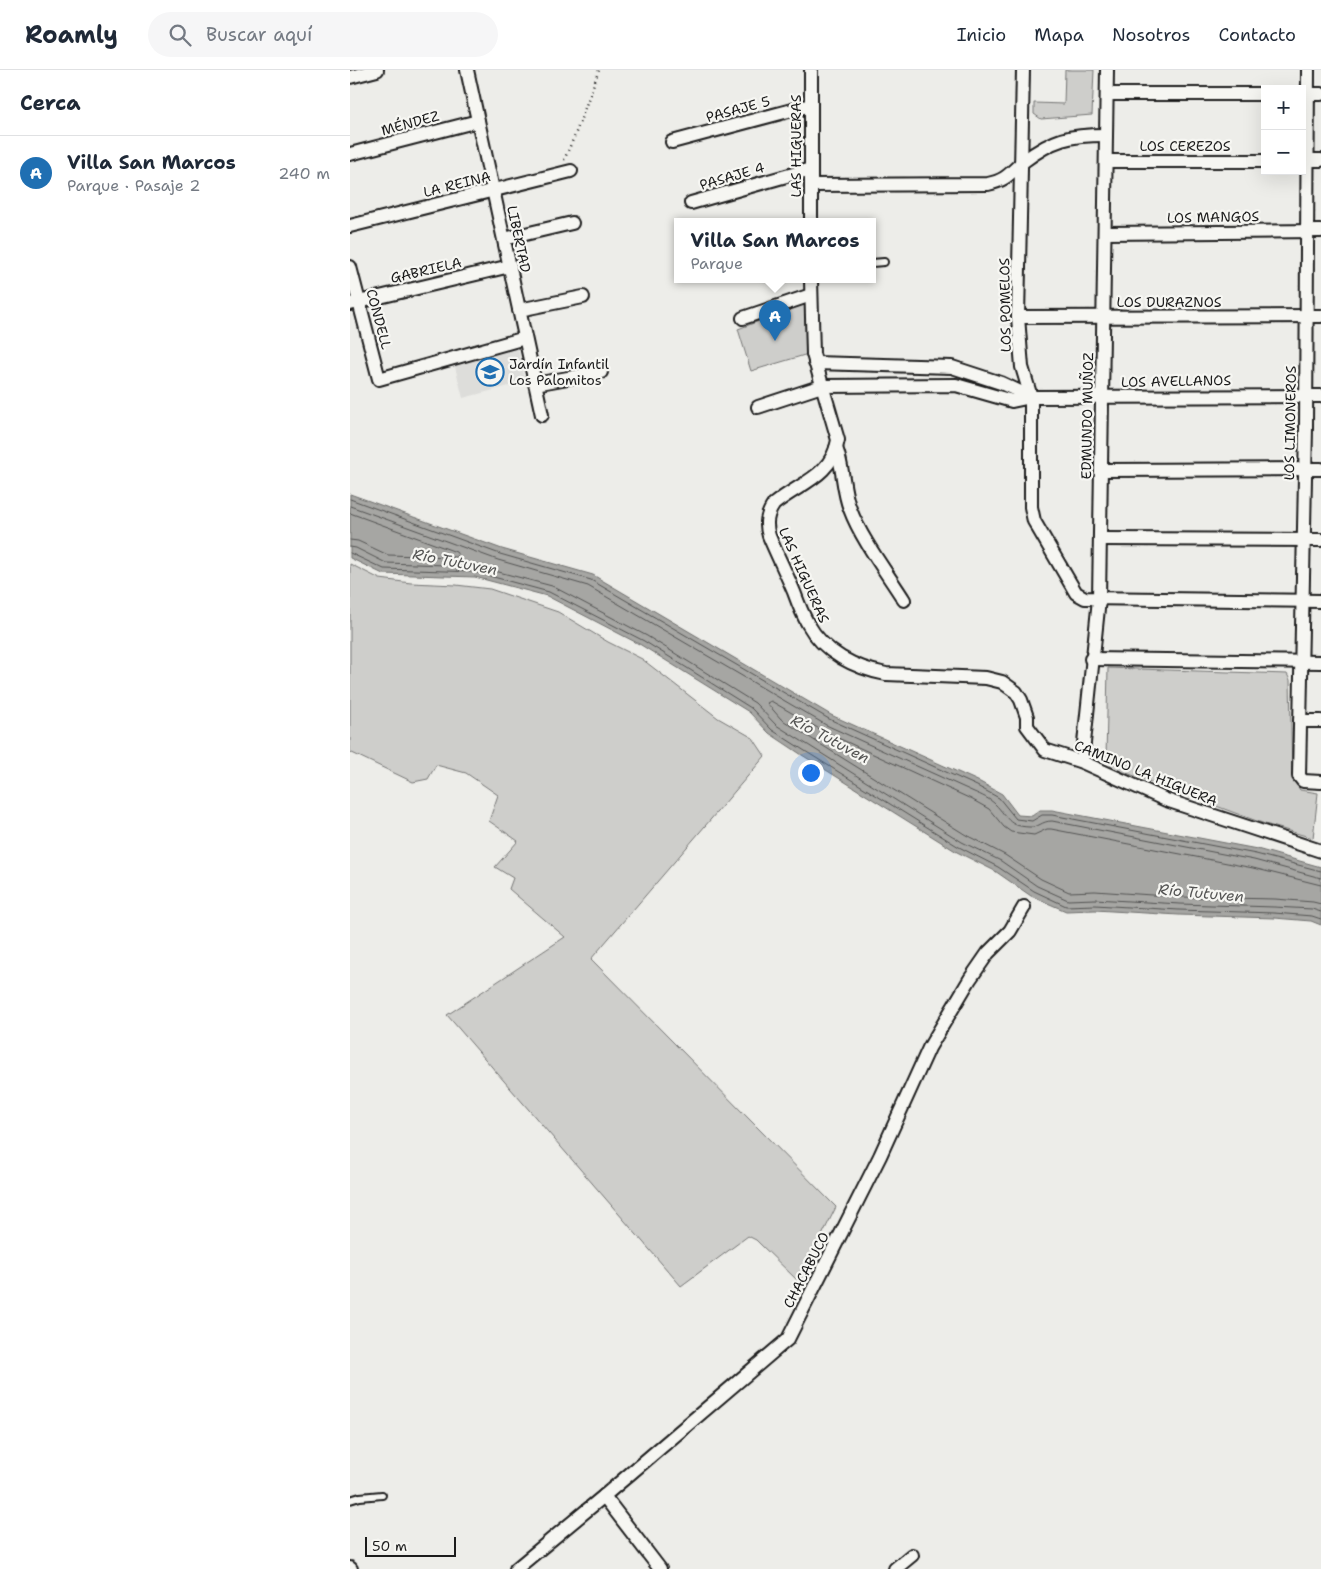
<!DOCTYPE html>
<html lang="es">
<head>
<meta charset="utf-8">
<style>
  body { margin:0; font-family:"Shantell Sans",sans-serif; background:#f6f6f7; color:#1f2937 }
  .controls { position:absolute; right:15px; top:15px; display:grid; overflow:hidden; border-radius:0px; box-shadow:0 5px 20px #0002 }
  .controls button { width:45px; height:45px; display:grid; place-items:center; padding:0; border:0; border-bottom:1px solid #e0e1e3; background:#fff; color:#1f2937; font:25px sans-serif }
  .scale { position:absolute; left:15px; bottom:12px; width:91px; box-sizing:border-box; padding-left:5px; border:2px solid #1c1c1c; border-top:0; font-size:14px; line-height:18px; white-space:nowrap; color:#1c1c1c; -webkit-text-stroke:4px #f6f6f2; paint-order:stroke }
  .you { position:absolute; left:460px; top:702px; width:18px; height:18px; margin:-12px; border:4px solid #fff; border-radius:50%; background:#1a73e8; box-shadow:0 0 0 8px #1a73e833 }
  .badge { display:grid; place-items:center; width:32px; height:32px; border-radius:50%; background:#1f6fb2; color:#fff; font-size:16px; font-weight:700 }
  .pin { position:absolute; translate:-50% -41px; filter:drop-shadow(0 1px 2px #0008) }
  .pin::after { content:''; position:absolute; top:26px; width:18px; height:15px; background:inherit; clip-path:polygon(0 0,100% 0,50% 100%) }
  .popup { position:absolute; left:324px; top:148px; width:202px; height:65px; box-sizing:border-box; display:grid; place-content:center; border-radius:0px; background:#fff; filter:drop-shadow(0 1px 4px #0005); font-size:16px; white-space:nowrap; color:#747a83 }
  .popup b { font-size:19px; color:#1f2937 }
  .popup::after { content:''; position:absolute; left:50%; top:100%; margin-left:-10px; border:10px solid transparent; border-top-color:#fff }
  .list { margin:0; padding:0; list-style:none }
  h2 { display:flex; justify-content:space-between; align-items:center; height:65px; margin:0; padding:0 20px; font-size:21px }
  h2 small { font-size:16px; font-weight:400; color:#747a83 }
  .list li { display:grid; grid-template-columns:32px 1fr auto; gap:15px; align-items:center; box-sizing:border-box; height:75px; padding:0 20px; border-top:1px solid #e0e1e3 }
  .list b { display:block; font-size:19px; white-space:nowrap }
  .list p { margin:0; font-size:16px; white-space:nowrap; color:#747a83 }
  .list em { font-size:16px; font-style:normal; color:#747a83 }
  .icon { flex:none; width:28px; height:28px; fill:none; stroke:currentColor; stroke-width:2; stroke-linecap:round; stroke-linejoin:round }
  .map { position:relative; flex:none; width:971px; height:1499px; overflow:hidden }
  header { display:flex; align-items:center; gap:30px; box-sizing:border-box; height:70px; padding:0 25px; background:#fff; border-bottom:1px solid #e0e1e3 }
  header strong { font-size:24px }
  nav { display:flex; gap:28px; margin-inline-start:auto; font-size:18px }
  .search { width:350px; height:45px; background:#f6f6f7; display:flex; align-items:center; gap:12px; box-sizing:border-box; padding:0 18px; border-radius:28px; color:#747a83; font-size:19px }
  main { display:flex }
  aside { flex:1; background:#fff }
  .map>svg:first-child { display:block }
  .built { fill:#ddddda }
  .green { fill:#cececb; stroke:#757574 }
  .water { fill:#a6a6a3; stroke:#6f6f6d }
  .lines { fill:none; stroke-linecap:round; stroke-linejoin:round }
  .shore { stroke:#535352; stroke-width:1 }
  .service-casing { stroke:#1c1c1c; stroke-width:10 }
  .minor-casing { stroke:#1c1c1c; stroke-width:16 }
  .path { stroke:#1c1c1c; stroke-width:2.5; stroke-dasharray:1 4; stroke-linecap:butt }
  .service { stroke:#f6f6f2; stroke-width:6 }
  .minor { stroke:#f6f6f2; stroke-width:12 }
  .labels { text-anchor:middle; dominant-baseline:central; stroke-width:4.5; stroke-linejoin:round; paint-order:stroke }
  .street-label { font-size:14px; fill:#1c1c1c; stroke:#f6f6f2 }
  .poi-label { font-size:14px; fill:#1c1c1c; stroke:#f6f6f2; text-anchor:start }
  .water-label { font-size:15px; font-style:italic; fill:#535352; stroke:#f6f6f2 }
</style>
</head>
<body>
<header>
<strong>Roamly</strong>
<div class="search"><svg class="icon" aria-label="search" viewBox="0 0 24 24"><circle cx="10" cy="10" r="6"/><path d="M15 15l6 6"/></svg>Buscar aquí</div>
<nav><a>Inicio</a><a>Mapa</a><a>Nosotros</a><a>Contacto</a></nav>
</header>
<main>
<aside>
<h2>Cerca<small></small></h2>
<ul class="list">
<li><span class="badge">A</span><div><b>Villa San Marcos</b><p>Parque · Pasaje 2</p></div><em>240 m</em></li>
</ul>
</aside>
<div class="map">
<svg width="971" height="1499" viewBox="0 0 971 1499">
  <rect width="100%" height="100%" fill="#edede9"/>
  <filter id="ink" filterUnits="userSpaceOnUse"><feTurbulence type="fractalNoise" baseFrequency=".02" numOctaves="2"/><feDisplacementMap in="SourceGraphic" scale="10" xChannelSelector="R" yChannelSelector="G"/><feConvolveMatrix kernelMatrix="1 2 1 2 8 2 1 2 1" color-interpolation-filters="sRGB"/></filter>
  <g filter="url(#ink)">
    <polygon class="built" points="168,278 175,312 113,328 104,293"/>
    <g class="green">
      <polygon points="715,0 744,0 742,45 691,49 684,44 684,33 714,34"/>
      <polygon points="457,233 458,284 401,301 388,259"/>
      <polygon points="0,494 30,509 61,513 106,515 140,519 208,542 258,572 292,589 368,648 403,668 415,686 241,889 486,1137 449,1212 406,1170 398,1166 331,1216 97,945 215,867 159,819 163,808 145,797 168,771 139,751 148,725 116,703 86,695 78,709 63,712 0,682"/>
      <polygon points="758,598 937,604 940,610 942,707 950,720 968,723 963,768 915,754 763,698 756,688"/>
    </g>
    <polygon class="water" points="0,424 152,479 243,505 481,645 630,712 652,724 668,745 682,746 690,740 702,740 907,779 971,797 971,855 961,851 924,848 829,845 745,840 716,841 681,826 645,801 607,782 452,685 419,663 399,642 291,575 197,526 125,507 33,504 0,488"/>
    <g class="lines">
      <g class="shore">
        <polyline points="0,429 150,484 241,510 479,649 627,716 649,728 666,749 682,751 692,745 702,745 906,784 971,801"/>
        <path d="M 0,436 L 148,490 L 238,516 L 476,655 L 624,722 C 631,725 640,729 645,734 C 659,748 657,756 679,757 C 689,758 691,751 702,751 L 904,790 L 971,808"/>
        <polyline points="0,443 106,482 108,485 105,487 38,485 8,471 0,470"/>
        <polyline points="0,477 6,478 36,493 126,496 202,516 297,566 405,633 426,655 458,675 612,772 651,791 687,816 718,830 745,829 830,834 924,837 962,839 971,842"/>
        <polyline points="0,483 34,499 125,502 199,522 294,571 401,638 422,660 455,681 609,777 648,797 684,821 716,836 745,835 829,840 924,843 962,846 971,849"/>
        <polyline points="971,815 903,798 701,759 697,759 684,765 661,762 654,757 639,739 621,729 473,661 421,631 417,633 431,649 462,669 616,765 655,785 691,809 719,822 745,821 830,827 925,829 963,832 971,834"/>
      </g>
      <g class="service-casing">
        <g id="service">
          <polyline points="522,193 534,192"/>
          <polyline points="0,1430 10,1427 32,1425"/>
        </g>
      </g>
      <g class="minor-casing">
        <g id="minor">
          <polyline points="117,0 192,345"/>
          <polyline points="461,0 461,152"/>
          <polyline points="673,0 668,247 672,297 681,327 681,437 684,451 726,523 735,528 971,531"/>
          <polyline points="958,0 956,358 949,706 953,711 971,712"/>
          <polyline points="0,7 27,0"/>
          <polyline points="757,24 915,24"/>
          <polyline points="952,24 971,24"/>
          <polyline points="322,72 461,35"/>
          <polyline points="0,84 128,51"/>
          <polyline points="952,90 971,90"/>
          <polyline points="756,91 915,91"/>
          <path d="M 461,115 L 638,114 C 658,110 660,102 674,91 C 703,69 719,65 756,65"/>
          <polyline points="341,133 461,99"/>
          <polyline points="0,156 221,101"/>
          <polyline points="755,163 971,161"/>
          <polyline points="154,169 222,153"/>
          <polyline points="0,197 29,309 175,268"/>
          <path d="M 461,210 L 463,284 L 488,370 C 482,406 450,413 424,434 C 417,444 415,453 419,466 C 427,485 436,503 444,522 C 448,533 452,544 458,554 C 474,583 505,598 536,604 L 636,608 L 652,612 L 666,622 L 671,630 L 677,647 L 677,656 L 695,680 L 732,692 L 816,730 L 971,781"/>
          <polyline points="0,234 160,196"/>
          <polyline points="169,240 233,227"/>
          <polyline points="668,247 971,246"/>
          <polyline points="393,248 461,225"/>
          <polyline points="465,293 602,297 651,313 681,327"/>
          <polyline points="185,314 251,302"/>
          <polyline points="408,337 472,316 606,315 662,331 681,327 971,326"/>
          <path d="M 486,378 C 494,398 492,419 500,439 C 511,469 537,503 554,530"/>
          <polyline points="751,400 971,399"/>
          <polyline points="750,469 971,470"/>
          <polyline points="741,589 971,592"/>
          <polyline points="950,651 971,651"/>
          <polyline points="732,692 749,529 757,0"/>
          <polyline points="254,1426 310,1499"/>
          <polyline points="0,1498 1,1499"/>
          <polyline points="166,1499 254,1426 438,1269 530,1086 579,978 620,909 638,883 660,861 674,837"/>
          <polyline points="545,1499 562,1485"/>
        </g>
      </g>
      <polyline class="path" points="214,90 225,65 249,0"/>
      <use href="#service" class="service"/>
      <use href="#minor" class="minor"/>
    </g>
  </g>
  <defs>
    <g id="school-ring" transform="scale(1.4375)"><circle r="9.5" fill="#f6f6f2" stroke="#1f6fb2" stroke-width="1.5"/><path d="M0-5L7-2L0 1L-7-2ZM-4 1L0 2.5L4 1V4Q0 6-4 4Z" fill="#1f6fb2"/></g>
  </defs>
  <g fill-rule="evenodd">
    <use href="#school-ring" x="140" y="302"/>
  </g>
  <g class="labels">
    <g class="street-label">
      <text transform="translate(388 39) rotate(-15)">PASAJE 5</text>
      <text transform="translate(60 53) rotate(-15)">MÉNDEZ</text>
      <text transform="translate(446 76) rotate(-90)">LAS HIGUERAS</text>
      <text x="835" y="76">LOS CEREZOS</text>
      <text transform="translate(382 106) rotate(-16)">PASAJE 4</text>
      <text transform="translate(107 114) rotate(-14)">LA REINA</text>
      <text transform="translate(863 147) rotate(-1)">LOS MANGOS</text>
      <text transform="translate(169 169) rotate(78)">LIBERTAD</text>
      <text transform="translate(76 200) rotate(-13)">GABRIELA</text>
      <text x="819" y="232">LOS DURAZNOS</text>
      <text transform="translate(655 235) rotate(-91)">LOS POMELOS</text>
      <text transform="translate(29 249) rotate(75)">CONDELL</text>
      <text transform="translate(826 311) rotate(-1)">LOS AVELLANOS</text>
      <text transform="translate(737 346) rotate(-89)">EDMUNDO MUÑOZ</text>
      <text transform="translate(940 353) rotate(-89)">LOS LIMONEROS</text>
      <text transform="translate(454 505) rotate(66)">LAS HIGUERAS</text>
      <text transform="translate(796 703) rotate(22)">CAMINO LA HIGUERA</text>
      <text transform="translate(456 1200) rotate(-63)">CHACABUCO</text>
    </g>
    <g class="poi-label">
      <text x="159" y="294">Jardín Infantil<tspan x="159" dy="16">Los Palomitos</tspan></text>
    </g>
    <g class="water-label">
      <text transform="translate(105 492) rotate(11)">Río Tutuven</text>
      <text transform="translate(480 669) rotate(28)">Río Tutuven</text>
      <text transform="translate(851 823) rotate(5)">Río Tutuven</text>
    </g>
  </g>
</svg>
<div class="controls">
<button>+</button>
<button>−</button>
</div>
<div class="scale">50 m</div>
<div class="you"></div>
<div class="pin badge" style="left:425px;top:271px">A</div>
<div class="popup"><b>Villa San Marcos</b>Parque</div>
</div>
</main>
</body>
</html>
